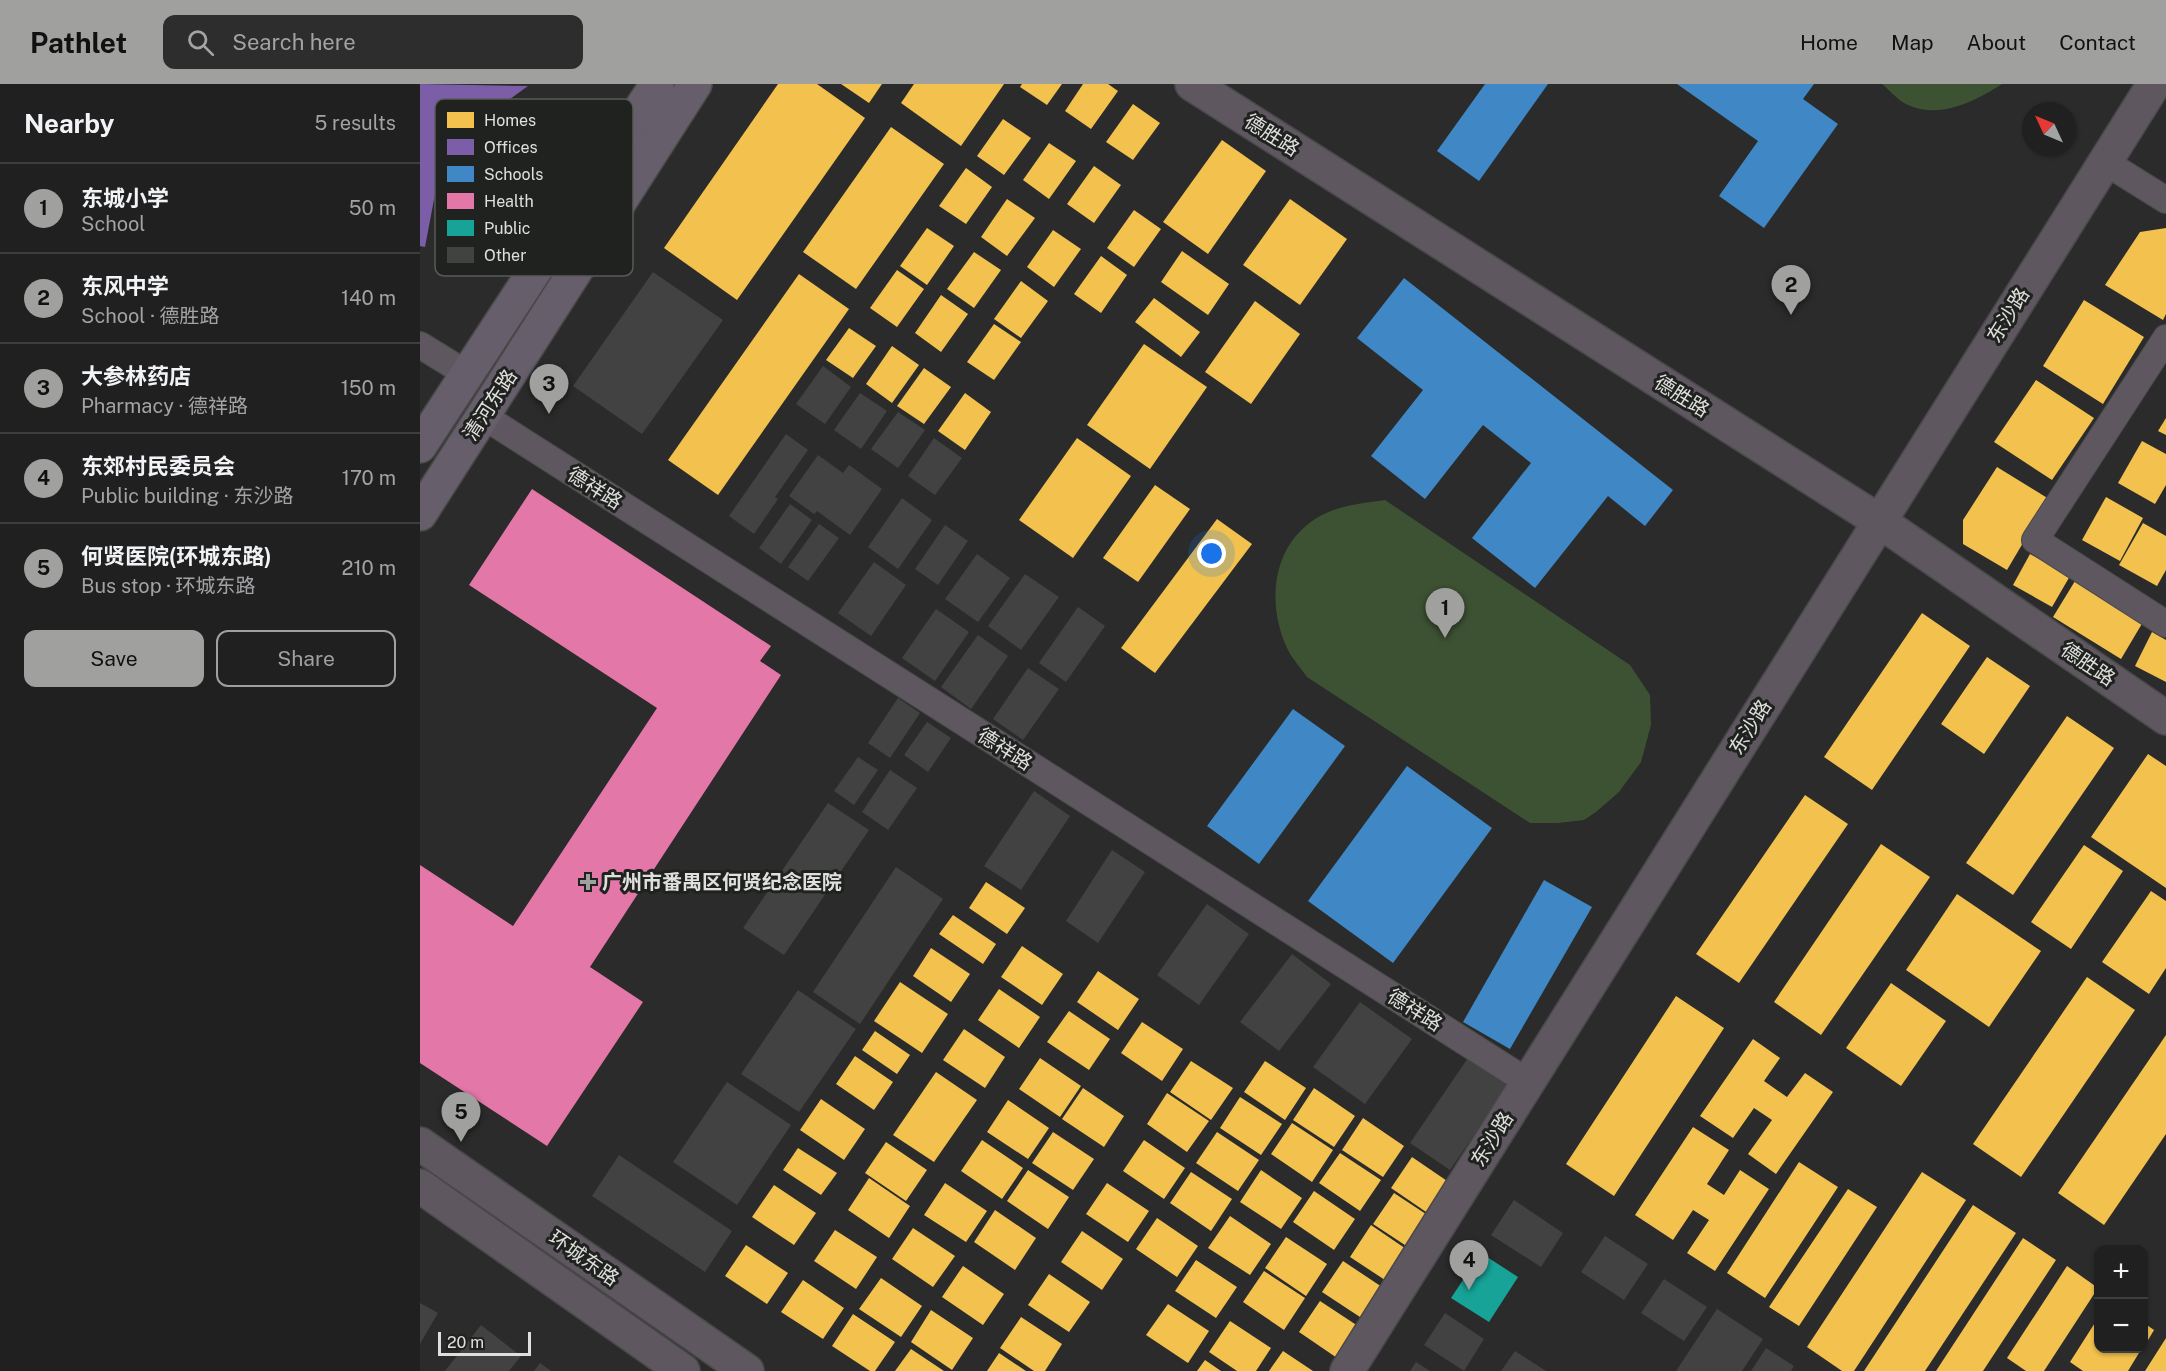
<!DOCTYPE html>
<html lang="en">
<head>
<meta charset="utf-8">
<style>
  body { margin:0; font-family:"Public Sans","Noto Sans SC",sans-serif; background:#2d2d2d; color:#f1f3f6 }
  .controls { position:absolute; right:18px; bottom:18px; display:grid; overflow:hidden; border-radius:12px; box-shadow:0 2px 4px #0004 }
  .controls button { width:54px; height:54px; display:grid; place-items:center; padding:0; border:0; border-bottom:2px solid #3d3e3e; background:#202020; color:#f1f3f6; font:30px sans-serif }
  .compass { position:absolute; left:1602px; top:18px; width:54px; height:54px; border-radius:50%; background:#202020; box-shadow:0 2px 4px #0004; rotate:314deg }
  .scale { position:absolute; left:18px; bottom:15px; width:93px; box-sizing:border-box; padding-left:6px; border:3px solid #dfe0de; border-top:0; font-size:16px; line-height:21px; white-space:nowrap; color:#dfe0de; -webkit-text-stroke:4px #20221f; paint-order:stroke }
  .you { position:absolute; left:792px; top:470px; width:21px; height:21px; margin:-15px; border:4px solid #fff; border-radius:50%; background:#1a73e8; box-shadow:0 0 0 9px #1a73e833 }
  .badge { display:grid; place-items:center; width:39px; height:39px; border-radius:50%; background:#a0a19f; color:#111; font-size:20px; font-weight:700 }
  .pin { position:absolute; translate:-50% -50px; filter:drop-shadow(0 2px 3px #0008) }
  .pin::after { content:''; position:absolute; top:32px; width:21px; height:18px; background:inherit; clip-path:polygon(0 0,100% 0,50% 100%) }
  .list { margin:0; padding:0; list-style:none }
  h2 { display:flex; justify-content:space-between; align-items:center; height:78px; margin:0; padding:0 24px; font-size:26px }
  h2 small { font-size:20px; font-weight:400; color:#a2a3a5 }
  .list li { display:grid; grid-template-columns:39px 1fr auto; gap:18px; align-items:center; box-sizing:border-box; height:90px; padding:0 24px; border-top:2px solid #3d3e3e }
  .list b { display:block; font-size:22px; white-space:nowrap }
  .list p { margin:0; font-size:20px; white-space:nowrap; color:#a2a3a5 }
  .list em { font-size:20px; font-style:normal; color:#a2a3a5 }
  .actions { display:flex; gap:12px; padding:18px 24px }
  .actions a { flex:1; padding:14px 0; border:2px solid #a0a19f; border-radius:12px; text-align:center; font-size:21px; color:#a0a19f }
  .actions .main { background:#a0a19f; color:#111 }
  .icon { flex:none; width:33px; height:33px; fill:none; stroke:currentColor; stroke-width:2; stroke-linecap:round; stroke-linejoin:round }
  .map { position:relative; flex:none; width:1746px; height:1287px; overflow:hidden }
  header { display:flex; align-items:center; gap:36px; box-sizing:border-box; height:84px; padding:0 30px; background:#a0a19f; color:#111 }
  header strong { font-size:28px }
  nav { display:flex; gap:33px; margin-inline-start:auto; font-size:21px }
  .search { width:420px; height:54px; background:#2d2d2d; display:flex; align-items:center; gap:15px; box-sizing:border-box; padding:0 21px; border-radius:12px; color:#a2a3a5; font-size:22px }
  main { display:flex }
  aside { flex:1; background:#202020 }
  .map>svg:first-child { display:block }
  .green { fill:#3d5133 }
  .homes { fill:#f2c14e }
  .offices { fill:#7b5ea7 }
  .schools { fill:#3f88c5 }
  .health { fill:#e377a8 }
  .public { fill:#17a398 }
  .building { fill:#414241 }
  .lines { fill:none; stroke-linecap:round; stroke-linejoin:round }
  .minor-casing { stroke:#474847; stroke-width:28 }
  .tertiary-casing { stroke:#474847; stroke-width:36 }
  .primary-casing { stroke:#474847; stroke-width:36 }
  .minor { stroke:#5e5760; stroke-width:26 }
  .tertiary { stroke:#5e5760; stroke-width:33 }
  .primary { stroke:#675e6b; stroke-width:33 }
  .poi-dot { fill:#a0a19f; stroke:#20221f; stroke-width:2 }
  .labels { text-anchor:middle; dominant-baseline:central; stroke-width:6; stroke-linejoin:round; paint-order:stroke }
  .street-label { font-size:20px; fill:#dfe0de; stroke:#20221f }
  .poi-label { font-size:20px; font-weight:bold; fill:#dfe0de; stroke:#20221f; text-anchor:start }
  .key { fill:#20221f; stroke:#595b58; stroke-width:1.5 }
  .key-label { font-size:16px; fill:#dfe0de }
</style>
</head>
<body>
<header>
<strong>Pathlet</strong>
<div class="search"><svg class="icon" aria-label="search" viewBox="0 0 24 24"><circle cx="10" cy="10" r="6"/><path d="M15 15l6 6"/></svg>Search here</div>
<nav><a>Home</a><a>Map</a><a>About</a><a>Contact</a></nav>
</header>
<main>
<aside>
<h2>Nearby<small>5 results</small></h2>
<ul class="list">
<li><span class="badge">1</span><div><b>东城小学</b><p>School</p></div><em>50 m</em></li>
<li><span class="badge">2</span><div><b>东风中学</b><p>School · 德胜路</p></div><em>140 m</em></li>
<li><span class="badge">3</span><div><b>大参林药店</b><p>Pharmacy · 德祥路</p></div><em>150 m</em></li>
<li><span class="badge">4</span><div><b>东郊村民委员会</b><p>Public building · 东沙路</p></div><em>170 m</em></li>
<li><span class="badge">5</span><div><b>何贤医院(环城东路)</b><p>Bus stop · 环城东路</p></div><em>210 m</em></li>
</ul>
<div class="actions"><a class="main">Save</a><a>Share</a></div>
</aside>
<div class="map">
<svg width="1746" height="1287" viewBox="0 0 1746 1287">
  <rect width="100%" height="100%" fill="#2a2b2a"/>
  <g class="green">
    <path d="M 1462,0 L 1582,0 C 1554,18 1517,37 1484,19 C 1476,14 1469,6 1462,0 Z"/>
    <path d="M 965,416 L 1210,581 L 1230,611 L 1231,641 L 1221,678 L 1199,708 L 1176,728 L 1164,736 L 1138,739 L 1110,739 L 887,593 C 881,584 873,576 868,566 C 845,519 852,457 902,431 C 921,421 944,419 965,416 Z"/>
  </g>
  <g class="homes">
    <polygon points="358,0 397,0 445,34 317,216 244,164"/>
    <polygon points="421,0 462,0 449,19"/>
    <polygon points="494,0 584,0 541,62 481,19"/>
    <polygon points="602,0 642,0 627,21 600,3"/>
    <polygon points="663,0 688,0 698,7 671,45 645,27"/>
    <polygon points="713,20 740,39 713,76 686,58"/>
    <polygon points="583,35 611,54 584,91 557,72"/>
    <polygon points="471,43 524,80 436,205 383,168"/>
    <polygon points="802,56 846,87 788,170 743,138"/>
    <polygon points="629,59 656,77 629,115 603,96"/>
    <polygon points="674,82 701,101 674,139 647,120"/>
    <polygon points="546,84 572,103 546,140 519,122"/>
    <polygon points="587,115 615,134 587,172 561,153"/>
    <polygon points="870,115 927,155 880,221 823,181"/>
    <polygon points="714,126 741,145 714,183 687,164"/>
    <polygon points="507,144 534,162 507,201 480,182"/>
    <polygon points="1746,144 1746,230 1743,236 1685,201 1720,148"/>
    <polygon points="633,146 661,165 634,203 607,183"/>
    <polygon points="762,167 809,200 788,231 741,198"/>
    <polygon points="554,168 581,186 554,224 527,205"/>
    <polygon points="681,172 707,191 681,229 654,210"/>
    <polygon points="477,186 504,205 477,243 450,224"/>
    <polygon points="379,190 429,225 298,411 248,376"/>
    <polygon points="601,197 628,217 601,254 574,235"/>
    <polygon points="521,211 548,230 521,268 495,249"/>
    <polygon points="734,214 780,248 761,273 715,238"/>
    <polygon points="1664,216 1724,253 1683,320 1623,282"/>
    <polygon points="835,217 880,250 831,320 785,288"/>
    <polygon points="574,240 601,258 574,296 547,278"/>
    <polygon points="429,244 456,262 433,294 406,276"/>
    <polygon points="724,260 787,303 730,385 667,341"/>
    <polygon points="472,262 499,281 472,319 446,300"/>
    <polygon points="504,284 531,303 504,340 477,322"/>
    <polygon points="1616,296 1674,334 1632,396 1574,358"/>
    <polygon points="545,309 571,328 545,366 518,347"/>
    <polygon points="1746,334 1746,351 1738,347"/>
    <polygon points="657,354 711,392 653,474 599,436"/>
    <polygon points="1722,357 1746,370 1746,401 1735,420 1698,399"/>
    <polygon points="1577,383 1629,415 1587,486 1543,460 1543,436"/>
    <polygon points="735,401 770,425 718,498 683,474"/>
    <polygon points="1686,413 1723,434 1700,477 1662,456"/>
    <polygon points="797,435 832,460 735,589 701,564"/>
    <polygon points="1723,439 1746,452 1746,486 1737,502 1699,481"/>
    <polygon points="1610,470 1650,492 1632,523 1593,501"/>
    <polygon points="1655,497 1723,538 1701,575 1633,533"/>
    <polygon points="1502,529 1550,562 1452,706 1404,673"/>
    <polygon points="1732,548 1746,556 1746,598 1715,582"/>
    <polygon points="1567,573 1610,602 1564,670 1521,640"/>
    <polygon points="1647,632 1694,664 1593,811 1546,779"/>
    <polygon points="1728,670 1746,682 1746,804 1671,753"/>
    <polygon points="1385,711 1428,740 1319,899 1276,870"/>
    <polygon points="1461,760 1510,793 1401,951 1354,918"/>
    <polygon points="1664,761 1703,787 1651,865 1611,838"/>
    <polygon points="566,798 605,824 587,850 549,824"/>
    <polygon points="1731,807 1746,817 1746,884 1729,910 1682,878"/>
    <polygon points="1537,810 1621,867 1569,943 1486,886"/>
    <polygon points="533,831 576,860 563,880 519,850"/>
    <polygon points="602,862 643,890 622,921 581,893"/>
    <polygon points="511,864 550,890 531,918 493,892"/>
    <polygon points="678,887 719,915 698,946 657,918"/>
    <polygon points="1667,893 1715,926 1601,1093 1553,1060"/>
    <polygon points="480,898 528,930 502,969 454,937"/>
    <polygon points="1471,899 1526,937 1481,1002 1426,964"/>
    <polygon points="579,905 620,933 599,964 558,936"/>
    <polygon points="1256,912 1304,944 1194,1112 1146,1080"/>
    <polygon points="649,927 690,955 669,986 627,958"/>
    <polygon points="722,938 763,965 742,997 701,969"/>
    <polygon points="544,945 585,973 565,1004 523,976"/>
    <polygon points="455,947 490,971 477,990 442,966"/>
    <polygon points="1746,951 1746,1050 1684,1141 1638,1109"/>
    <polygon points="1333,955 1360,974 1344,997 1367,1013 1385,989 1413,1008 1356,1090 1328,1070 1352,1036 1334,1024 1313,1054 1280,1032"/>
    <polygon points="435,972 473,998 454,1026 416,1000"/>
    <polygon points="620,974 661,1002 640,1033 599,1005"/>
    <polygon points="771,977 813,1004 791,1036 750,1008"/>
    <polygon points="845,977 886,1004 865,1036 824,1008"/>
    <polygon points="516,988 557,1016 514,1078 473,1051"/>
    <polygon points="663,1004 704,1032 684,1063 642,1035"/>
    <polygon points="894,1004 935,1032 914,1063 873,1036"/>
    <polygon points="747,1009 789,1037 767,1068 727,1040"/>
    <polygon points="820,1013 862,1040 841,1071 800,1044"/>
    <polygon points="401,1015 445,1045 424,1076 380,1046"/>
    <polygon points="588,1016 629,1044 608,1075 567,1048"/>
    <polygon points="943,1034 984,1062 963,1093 922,1066"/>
    <polygon points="872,1039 913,1066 892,1098 851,1070"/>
    <polygon points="1273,1043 1309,1066 1287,1100 1304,1111 1320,1086 1349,1105 1295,1187 1267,1169 1289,1136 1273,1126 1253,1156 1215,1131"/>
    <polygon points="633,1048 674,1075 653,1106 612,1079"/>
    <polygon points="797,1048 839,1076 818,1107 776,1079"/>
    <polygon points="562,1056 603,1084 582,1115 541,1087"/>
    <polygon points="724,1056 765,1084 744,1115 703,1087"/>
    <polygon points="466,1058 507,1086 486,1117 445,1089"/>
    <polygon points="378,1064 417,1089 401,1111 363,1086"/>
    <polygon points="920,1069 961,1096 940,1127 899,1099"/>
    <polygon points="992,1073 1033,1101 1012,1132 971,1104"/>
    <polygon points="1379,1078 1418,1103 1345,1214 1307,1189"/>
    <polygon points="608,1086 649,1113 628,1145 587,1117"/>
    <polygon points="841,1086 882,1114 861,1145 820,1118"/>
    <polygon points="771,1088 812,1115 791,1147 750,1119"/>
    <polygon points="1502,1088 1546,1116 1434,1287 1422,1287 1387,1263"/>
    <polygon points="449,1094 490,1122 469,1154 428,1126"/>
    <polygon points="525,1099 567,1127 546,1158 504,1131"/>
    <polygon points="687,1099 729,1127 708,1158 666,1130"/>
    <polygon points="354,1101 396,1129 374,1161 332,1133"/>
    <polygon points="1428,1105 1457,1123 1379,1242 1349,1223"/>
    <polygon points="894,1107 935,1135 914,1166 873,1138"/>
    <polygon points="974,1109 1015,1136 994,1167 953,1140"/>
    <polygon points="1553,1121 1596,1149 1505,1287 1444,1287"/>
    <polygon points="575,1126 616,1154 595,1186 554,1158"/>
    <polygon points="810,1132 851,1160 830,1191 788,1164"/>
    <polygon points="737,1134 778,1162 757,1193 716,1165"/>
    <polygon points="951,1141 992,1169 971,1200 930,1173"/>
    <polygon points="493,1144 535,1172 513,1203 472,1175"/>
    <polygon points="415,1146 457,1173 436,1205 394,1177"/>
    <polygon points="662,1147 703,1175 682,1206 641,1178"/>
    <polygon points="866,1153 907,1180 886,1212 845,1184"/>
    <polygon points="1603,1154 1636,1176 1563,1287 1516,1287"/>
    <polygon points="326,1161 368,1189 347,1220 305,1192"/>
    <polygon points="776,1176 817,1203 796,1234 755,1207"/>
    <polygon points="923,1177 965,1205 943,1235 902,1208"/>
    <polygon points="543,1182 584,1210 563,1241 522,1213"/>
    <polygon points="1647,1182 1678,1204 1624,1287 1606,1287 1587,1274"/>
    <polygon points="844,1187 885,1214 864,1246 823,1218"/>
    <polygon points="629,1190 670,1218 649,1248 608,1221"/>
    <polygon points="461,1194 502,1222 481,1253 439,1225"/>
    <polygon points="383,1196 424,1224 403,1255 361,1228"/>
    <polygon points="900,1217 941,1244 920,1276 879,1248"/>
    <polygon points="748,1220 789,1247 768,1279 726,1251"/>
    <polygon points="511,1226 553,1254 532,1286 491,1258"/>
    <polygon points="433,1230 475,1258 455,1287 450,1287 412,1262"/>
    <polygon points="601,1233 642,1260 625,1287 614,1287 580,1264"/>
    <polygon points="1678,1234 1678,1264 1722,1264 1708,1287 1663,1287 1650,1278"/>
    <polygon points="810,1237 851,1264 836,1287 817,1287 789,1268"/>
    <polygon points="1724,1239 1734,1246 1724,1263"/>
    <polygon points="1746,1254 1746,1287 1725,1287"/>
    <polygon points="491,1265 524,1287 475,1287"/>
    <polygon points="863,1267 893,1287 849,1287"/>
    <polygon points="579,1269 606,1287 567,1287"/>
    <polygon points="785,1276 801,1287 777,1287"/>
  </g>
  <polygon class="offices" points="0,0 108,2 64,34 16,105 5,163 0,162"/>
  <g class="schools">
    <polygon points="1065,0 1128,0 1059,97 1017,67"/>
    <polygon points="1257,0 1394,0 1383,15 1418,40 1344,144 1299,112 1338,57"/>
    <polygon points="984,194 1253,406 1225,442 1188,412 1115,504 1052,454 1111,379 1063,341 1005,415 951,372 1003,306 937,254"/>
    <polygon points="873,625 925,662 839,780 787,742"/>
    <polygon points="987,682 1072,744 973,879 888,817"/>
    <polygon points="1124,796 1172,823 1090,965 1043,938"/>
  </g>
  <polygon class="health" points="112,405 351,562 340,577 361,591 170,883 223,918 127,1062 0,979 0,781 93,842 237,624 49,501"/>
  <polygon class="public" points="1061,1169 1098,1193 1069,1238 1031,1214"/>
  <g class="building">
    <polygon points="233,188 303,236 222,350 153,302"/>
    <polygon points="403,282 431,303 405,340 376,320"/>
    <polygon points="440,309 467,327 441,365 414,346"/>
    <polygon points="478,328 505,346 478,384 451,365"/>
    <polygon points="366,350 388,366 355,413 358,415 334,450 309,432"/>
    <polygon points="514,354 542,374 515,411 488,392"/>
    <polygon points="398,371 423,389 429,381 462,405 430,451 397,427 394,430 369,412"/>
    <polygon points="482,414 512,436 478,485 448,463"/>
    <polygon points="370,420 392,436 361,480 339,464"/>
    <polygon points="399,440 419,454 388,497 368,483"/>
    <polygon points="525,441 548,457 518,501 495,485"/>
    <polygon points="557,470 590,494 558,538 525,515"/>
    <polygon points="454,478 486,501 451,552 418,529"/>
    <polygon points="605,490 639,513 601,566 568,542"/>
    <polygon points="658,523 685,542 646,598 619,579"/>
    <polygon points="516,525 549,548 515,597 482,574"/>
    <polygon points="558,551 588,572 551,625 521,603"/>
    <polygon points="608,584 639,605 603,656 573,635"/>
    <polygon points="478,614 500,629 470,674 448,659"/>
    <polygon points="507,638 531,654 508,688 484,671"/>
    <polygon points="438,673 458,686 434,721 414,707"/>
    <polygon points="470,686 497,704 468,746 442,728"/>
    <polygon points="614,707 650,732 601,806 564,782"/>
    <polygon points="408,719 449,746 364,871 323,844"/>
    <polygon points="692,766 725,788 678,859 646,837"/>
    <polygon points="476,783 523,815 440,940 393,908"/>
    <polygon points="787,820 829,850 779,921 737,891"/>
    <polygon points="872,870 911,900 859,967 820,938"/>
    <polygon points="378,906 436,945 379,1028 321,990"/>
    <polygon points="940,918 992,955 945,1020 893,983"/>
    <polygon points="1050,971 1090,998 1030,1086 990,1059"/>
    <polygon points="307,998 371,1041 317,1121 253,1078"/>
    <polygon points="199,1071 312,1147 285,1188 172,1112"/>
    <polygon points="1094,1116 1143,1149 1121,1183 1071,1151"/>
    <polygon points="1185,1152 1228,1180 1204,1216 1161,1188"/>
    <polygon points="1244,1195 1287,1223 1264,1257 1221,1229"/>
    <polygon points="0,1219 18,1229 0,1260"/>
    <polygon points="1297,1225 1343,1255 1322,1287 1256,1287"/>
    <polygon points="1025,1229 1064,1255 1044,1287 1004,1261"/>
    <polygon points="61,1241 101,1272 89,1287 25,1287"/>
    <polygon points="1346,1264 1374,1282 1371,1287 1331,1287"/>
    <polygon points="1095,1267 1126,1287 1081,1287"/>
    <polygon points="996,1278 1010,1287 990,1287"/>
    <polygon points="120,1279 131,1287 114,1287"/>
  </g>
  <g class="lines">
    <g class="minor-casing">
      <g id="minor">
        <polyline points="1685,78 1746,116"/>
        <polyline points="1746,254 1615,456 1746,540"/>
        <polyline points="0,261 47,290"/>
        <polyline points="63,332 1108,998"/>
      </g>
    </g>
    <g class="tertiary-casing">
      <g id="tertiary">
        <polyline points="772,0 1459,437 1746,634"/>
        <polyline points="0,1060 327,1287"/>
        <polyline points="0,1102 263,1287"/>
        <polyline points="927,1287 1734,0"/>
      </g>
    </g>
    <g class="primary-casing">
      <g id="primary">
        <polyline points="0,362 237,0"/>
        <polyline points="0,430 275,0"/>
      </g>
    </g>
    <use href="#minor" class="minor"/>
    <use href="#tertiary" class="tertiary"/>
    <use href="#primary" class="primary"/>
  </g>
  <path class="poi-dot" d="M165 789h6v6h6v6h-6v6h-6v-6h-6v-6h6z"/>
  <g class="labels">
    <g class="street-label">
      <text transform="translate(852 51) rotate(32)">德胜路</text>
      <text transform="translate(1588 231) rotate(-58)">东沙路</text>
      <text transform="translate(1262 312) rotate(32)">德胜路</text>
      <text transform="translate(70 321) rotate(-57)">清河东路</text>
      <text transform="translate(175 404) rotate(32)">德祥路</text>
      <text transform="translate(1668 580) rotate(34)">德胜路</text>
      <text transform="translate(1330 643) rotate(-58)">东沙路</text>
      <text transform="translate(585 665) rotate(32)">德祥路</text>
      <text transform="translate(995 926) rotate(32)">德祥路</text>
      <text transform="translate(1072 1055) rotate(-58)">东沙路</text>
      <text transform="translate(164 1174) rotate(35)">环城东路</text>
    </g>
    <g class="poi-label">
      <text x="182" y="798">广州市番禺区何贤纪念医院</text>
    </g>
  </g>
  <rect x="15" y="15" width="198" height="177" rx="9" class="key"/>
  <rect x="27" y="28" width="27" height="16" fill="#f2c14e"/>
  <rect x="27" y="55" width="27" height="16" fill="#7b5ea7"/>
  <rect x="27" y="82" width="27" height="16" fill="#3f88c5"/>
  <rect x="27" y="109" width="27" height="16" fill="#e377a8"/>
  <rect x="27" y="136" width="27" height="16" fill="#17a398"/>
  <rect x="27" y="163" width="27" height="16" fill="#414241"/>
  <g class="key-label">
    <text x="64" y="42">Homes</text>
    <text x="64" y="69">Offices</text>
    <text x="64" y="96">Schools</text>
    <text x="64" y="123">Health</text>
    <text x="64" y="150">Public</text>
    <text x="64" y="177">Other</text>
  </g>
</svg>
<div class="controls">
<button>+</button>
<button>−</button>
</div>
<svg class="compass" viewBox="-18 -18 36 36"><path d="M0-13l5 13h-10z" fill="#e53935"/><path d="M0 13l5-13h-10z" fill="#a2a3a5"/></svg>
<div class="scale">20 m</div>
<div class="you"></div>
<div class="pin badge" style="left:1025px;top:554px">1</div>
<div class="pin badge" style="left:1371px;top:231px">2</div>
<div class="pin badge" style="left:129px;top:330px">3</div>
<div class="pin badge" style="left:1049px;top:1206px">4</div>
<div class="pin badge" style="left:41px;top:1058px">5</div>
</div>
</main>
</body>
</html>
